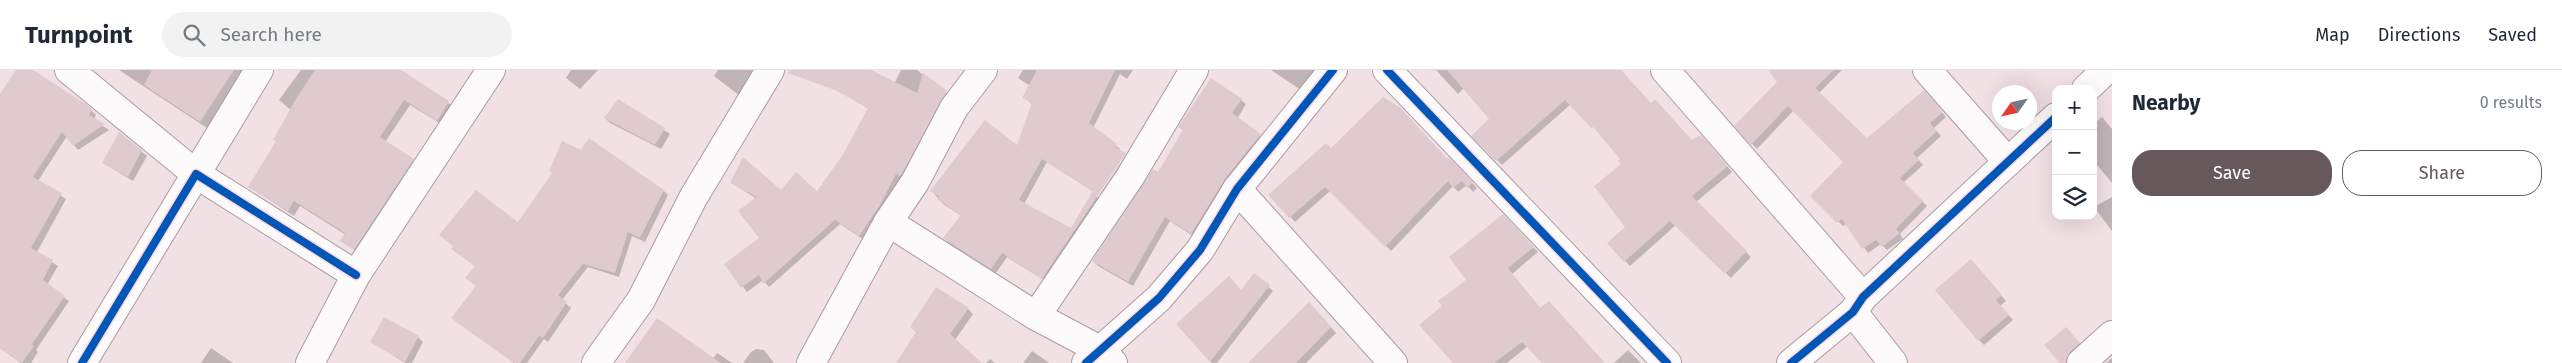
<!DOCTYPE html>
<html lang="en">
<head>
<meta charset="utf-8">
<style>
  body { margin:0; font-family:"Fira Sans",sans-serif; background:#f2f2f3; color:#1f2937 }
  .controls { position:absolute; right:15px; top:15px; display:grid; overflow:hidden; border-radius:10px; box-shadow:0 5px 20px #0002 }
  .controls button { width:45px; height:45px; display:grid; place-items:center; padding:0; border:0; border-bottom:1px solid #e0e1e3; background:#fff; color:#1f2937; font:25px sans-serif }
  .compass { position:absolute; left:1992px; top:15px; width:45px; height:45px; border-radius:50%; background:#fff; box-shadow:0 5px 20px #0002; rotate:236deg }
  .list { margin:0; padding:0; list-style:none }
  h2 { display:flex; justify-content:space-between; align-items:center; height:65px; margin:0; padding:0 20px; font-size:21px }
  h2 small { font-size:16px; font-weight:400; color:#747a83 }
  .actions { display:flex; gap:10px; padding:15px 20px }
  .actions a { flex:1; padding:11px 0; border:1px solid #67585c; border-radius:20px; text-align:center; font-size:18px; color:#67585c }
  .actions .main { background:#67585c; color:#fff }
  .icon { flex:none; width:28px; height:28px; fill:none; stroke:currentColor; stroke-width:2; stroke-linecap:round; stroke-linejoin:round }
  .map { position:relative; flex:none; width:2112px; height:293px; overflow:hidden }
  header { display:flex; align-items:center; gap:30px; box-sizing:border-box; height:70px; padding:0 25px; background:#fff; border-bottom:1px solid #e0e1e3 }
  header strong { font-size:24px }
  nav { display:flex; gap:28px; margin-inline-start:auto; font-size:18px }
  .search { width:350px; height:45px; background:#f2f2f3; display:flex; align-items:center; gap:12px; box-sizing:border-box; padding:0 18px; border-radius:28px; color:#747a83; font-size:19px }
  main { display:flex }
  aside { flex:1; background:#fff }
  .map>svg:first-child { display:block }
  .shadow { fill:#0003; fill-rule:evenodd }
  .building { fill:#dfcacf; fill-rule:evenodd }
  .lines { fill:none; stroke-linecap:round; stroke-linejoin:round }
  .street-casing { stroke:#aa9c9f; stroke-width:30 }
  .street { stroke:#fdfafb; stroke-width:28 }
  .cycleway-casing { stroke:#fad9e0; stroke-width:11 }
  .cycleway { stroke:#0057b8; stroke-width:8 }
</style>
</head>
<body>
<header>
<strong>Turnpoint</strong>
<div class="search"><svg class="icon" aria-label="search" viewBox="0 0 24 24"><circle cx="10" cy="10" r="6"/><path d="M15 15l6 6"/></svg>Search here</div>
<nav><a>Map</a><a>Directions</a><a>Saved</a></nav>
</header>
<main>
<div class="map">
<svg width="2112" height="293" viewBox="0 0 2112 293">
  <rect width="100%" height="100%" fill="#f2e1e4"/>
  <g class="shadow">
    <polygon points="17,0 31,0 89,38 96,45 94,50 109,60 78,80 67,66 38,111 66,129 37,182 58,196 47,215 69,231 36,280 38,282 31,293 21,293 0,278 0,25"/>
    <polygon points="119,0 246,0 207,58"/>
    <polygon points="301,0 399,0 454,37 443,55 410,35 385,72 419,95 360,184 342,171 346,165 300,136 294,146 250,117 277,72 291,40 279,30"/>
    <polygon points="571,0 598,0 580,19 566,8"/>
    <polygon points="718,0 758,0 740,26 714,6"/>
    <polygon points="844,0 868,0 894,14 901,0 917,0 951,27 905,110 901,107 885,140 864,170 840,154 769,217 763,210 747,222 726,194 761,169 757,129 732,113 781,121 817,123 843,86 869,39 834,18"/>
    <path d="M 1023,0 L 1133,0 L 1127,9 L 1120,4 L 1093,58 L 1120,79 L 1096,126 L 1098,128 L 1126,85 L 1130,89 L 1047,212 L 1007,187 L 996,203 L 949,173 L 944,168 L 962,146 L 943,134 L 932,121 L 1018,77 L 1033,35 L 1024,27 L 1030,16 L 1018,8 ZM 1047,92 L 1094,122 L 1072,159 L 1024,134 Z"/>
    <polygon points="1271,0 1318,0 1304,22"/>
    <polygon points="1436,0 1620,0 1651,34 1692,71 1706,71 1732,102 1696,132 1751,187 1731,208 1676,155 1630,196 1609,173 1627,157 1622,90 1598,61 1571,34 1502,95 1473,66 1491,49 1464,18 1458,24"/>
    <polygon points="1771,0 1842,0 1819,23 1867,70 1929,27 1946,47 1934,58 1941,66 1917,88 1923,95 1903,113 1927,136 1900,164 1903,169 1887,180 1881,174 1868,183 1847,153 1843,156 1811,126 1845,92 1794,40 1757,79 1736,56 1779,12"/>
    <polygon points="618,30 670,64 661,79 610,53 605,48"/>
    <polygon points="1241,30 1246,34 1237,49 1265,70 1196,168 1170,151 1133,216 1098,196 1093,191 1158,103"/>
    <polygon points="2102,47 2112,59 2112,113 2093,90 2093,55"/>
    <polygon points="119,64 147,86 133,111 103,93"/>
    <polygon points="1331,80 1449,89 1477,118 1473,122 1467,115 1458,122 1453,116 1391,181 1330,121 1295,152 1270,125"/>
    <polygon points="664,121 668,125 645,172 632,166 619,207 588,197 562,230 571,238 548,272 544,269 527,293 514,293 457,252 477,216 476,197 453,179 518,154"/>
    <polygon points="2112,127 2112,161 2094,137"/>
    <polygon points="1503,146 1538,182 1512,204 1541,239 1528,276 1507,293 1455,293 1444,236 1468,210"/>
    <polygon points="1976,196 2006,231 2000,236 2013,250 1984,275 1979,270"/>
    <polygon points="1254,204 1273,221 1217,293 1212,293 1178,254 1242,221"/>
    <polygon points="1314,238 1336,263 1306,293 1250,293"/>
    <polygon points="968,239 973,244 955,270 917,263 911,257"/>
    <polygon points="2066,258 2082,276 2066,293 2061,293"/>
    <polygon points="418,267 423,272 412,293 405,293 372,272"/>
    <polygon points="211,278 233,293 201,293"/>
    <polygon points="756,279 764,280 774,293 743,293 751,282"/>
    <polygon points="1628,280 1641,293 1614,293"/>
    <polygon points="1032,281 1048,292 1049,293 1023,293"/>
    <polygon points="717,283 732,293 626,293 713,289"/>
    <polygon points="2112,288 2112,293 2106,293"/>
    <polygon points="990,289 995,293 986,293"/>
  </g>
  <g class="building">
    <polygon points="16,0 33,0 90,37 92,39 89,45 105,54 73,76 62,62 33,107 62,123 31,178 53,190 43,210 65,226 32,274 34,276 22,293 0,278 0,24"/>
    <polygon points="152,0 234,0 200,52 144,15"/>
    <polygon points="315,0 401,0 449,31 437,51 404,30 380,67 414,89 354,180 340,171 345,163 294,131 288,141 248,117 276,71 273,70 297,27"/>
    <polygon points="789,0 871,0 917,23 923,3 947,21 902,104 900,106 896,104 880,135 859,166 835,150 763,214 759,205 741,218 724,194 759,168 738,141 757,127 730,113 743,87 781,120 796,102 817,121 842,86 868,38 835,20 788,3"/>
    <path d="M 1037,0 L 1115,0 L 1089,53 L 1117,74 L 1115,77 L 1126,83 L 1042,209 L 1002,183 L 991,199 L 943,168 L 961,145 L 937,129 L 939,126 L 930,121 L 985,50 L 1017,75 L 1032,33 L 1022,28 ZM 1042,89 L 1093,121 L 1071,158 L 1019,130 Z"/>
    <polygon points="1447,0 1621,0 1651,33 1655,29 1692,70 1701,65 1728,96 1692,126 1747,181 1725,204 1670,151 1624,192 1607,173 1625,157 1594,116 1621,94 1618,91 1620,89 1593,57 1591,58 1565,30 1496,91 1471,66 1489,49"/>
    <polygon points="1768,0 1834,0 1815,18 1867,68 1924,20 1943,42 1930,53 1937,61 1913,83 1919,90 1900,108 1923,131 1896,159 1900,163 1882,177 1876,170 1862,179 1842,149 1837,153 1810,126 1843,92 1788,36 1751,75 1734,56 1777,12"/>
    <polygon points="1211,8 1242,29 1232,43 1261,64 1225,109 1191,164 1165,147 1128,212 1092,191 1153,99 1158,102 1183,60 1178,57"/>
    <polygon points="1383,27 1401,38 1447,89 1449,87 1473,112 1467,118 1462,111 1453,118 1448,111 1385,177 1325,117 1289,148 1268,125 1326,73 1331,78"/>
    <polygon points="618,29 665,58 655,75 604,48"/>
    <polygon points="119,62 142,80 128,107 102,93"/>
    <polygon points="589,68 664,120 640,168 628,162 615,203 583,194 558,225 567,232 543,268 539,266 520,293 514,293 451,248 476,216 465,208 475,196 451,179 453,176 439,165 476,120 518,152 552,103 549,101 562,71 581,80"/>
    <polygon points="1503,144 1534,177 1508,198 1540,238 1549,231 1605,293 1542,293 1522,272 1494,293 1453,293 1419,255 1442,236 1438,231 1466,210 1449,187"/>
    <polygon points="1971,189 2002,225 1996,230 2009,245 1978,271 1935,220"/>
    <polygon points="1254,203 1270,215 1210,292 1176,254 1229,206 1241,220"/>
    <polygon points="936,217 969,238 950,264 982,293 896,293 916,262 910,257"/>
    <polygon points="1309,232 1331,257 1296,293 1248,293"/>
    <polygon points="384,247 419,266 405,292 370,272"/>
    <polygon points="657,248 721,293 625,293"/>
    <polygon points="2066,257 2080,273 2070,282 2066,293 2060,293 2044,275"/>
  </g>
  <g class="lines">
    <g class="street-casing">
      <g id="street">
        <polyline points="69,0 196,104 259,0"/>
        <polyline points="1387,0 1667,293"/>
        <polyline points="1665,0 1863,227"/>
        <polyline points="1927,0 2008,92"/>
        <polyline points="2086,19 2106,0"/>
        <polyline points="1237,119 1393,293"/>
        <polyline points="888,152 1036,246 1102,281 1113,293"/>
        <polyline points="1853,242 1893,293"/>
        <polyline points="1036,246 1130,107 1194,0"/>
        <polyline points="82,293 196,104 356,205"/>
        <polyline points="310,293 356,205 491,0"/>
        <polyline points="596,293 641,230 693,128 770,0"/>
        <polyline points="811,293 888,152 915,112 954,38 983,0"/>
        <polyline points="1086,293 1159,228 1200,180 1237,119 1333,0"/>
        <polyline points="1791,293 1853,242 1863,227 2056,47"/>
        <polyline points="2081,293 2112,265"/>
      </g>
    </g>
    <use href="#street" class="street"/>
    <g class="cycleway-casing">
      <g id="cycleway">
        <polyline points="1387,0 1667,293"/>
        <polyline points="82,293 196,104 356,205"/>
        <polyline points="1086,293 1159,228 1200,180 1237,119 1333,0"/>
        <polyline points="1791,293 1853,242 1863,227 2056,47"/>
      </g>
    </g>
    <use href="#cycleway" class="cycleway"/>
  </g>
</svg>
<div class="controls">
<button>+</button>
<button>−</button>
<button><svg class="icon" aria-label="layers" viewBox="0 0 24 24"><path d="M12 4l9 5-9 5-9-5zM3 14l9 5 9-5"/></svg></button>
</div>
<svg class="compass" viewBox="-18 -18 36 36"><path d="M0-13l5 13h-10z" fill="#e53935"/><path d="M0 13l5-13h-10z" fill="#747a83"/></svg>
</div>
<aside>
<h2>Nearby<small>0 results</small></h2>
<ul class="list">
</ul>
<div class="actions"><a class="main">Save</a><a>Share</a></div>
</aside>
</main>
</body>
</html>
